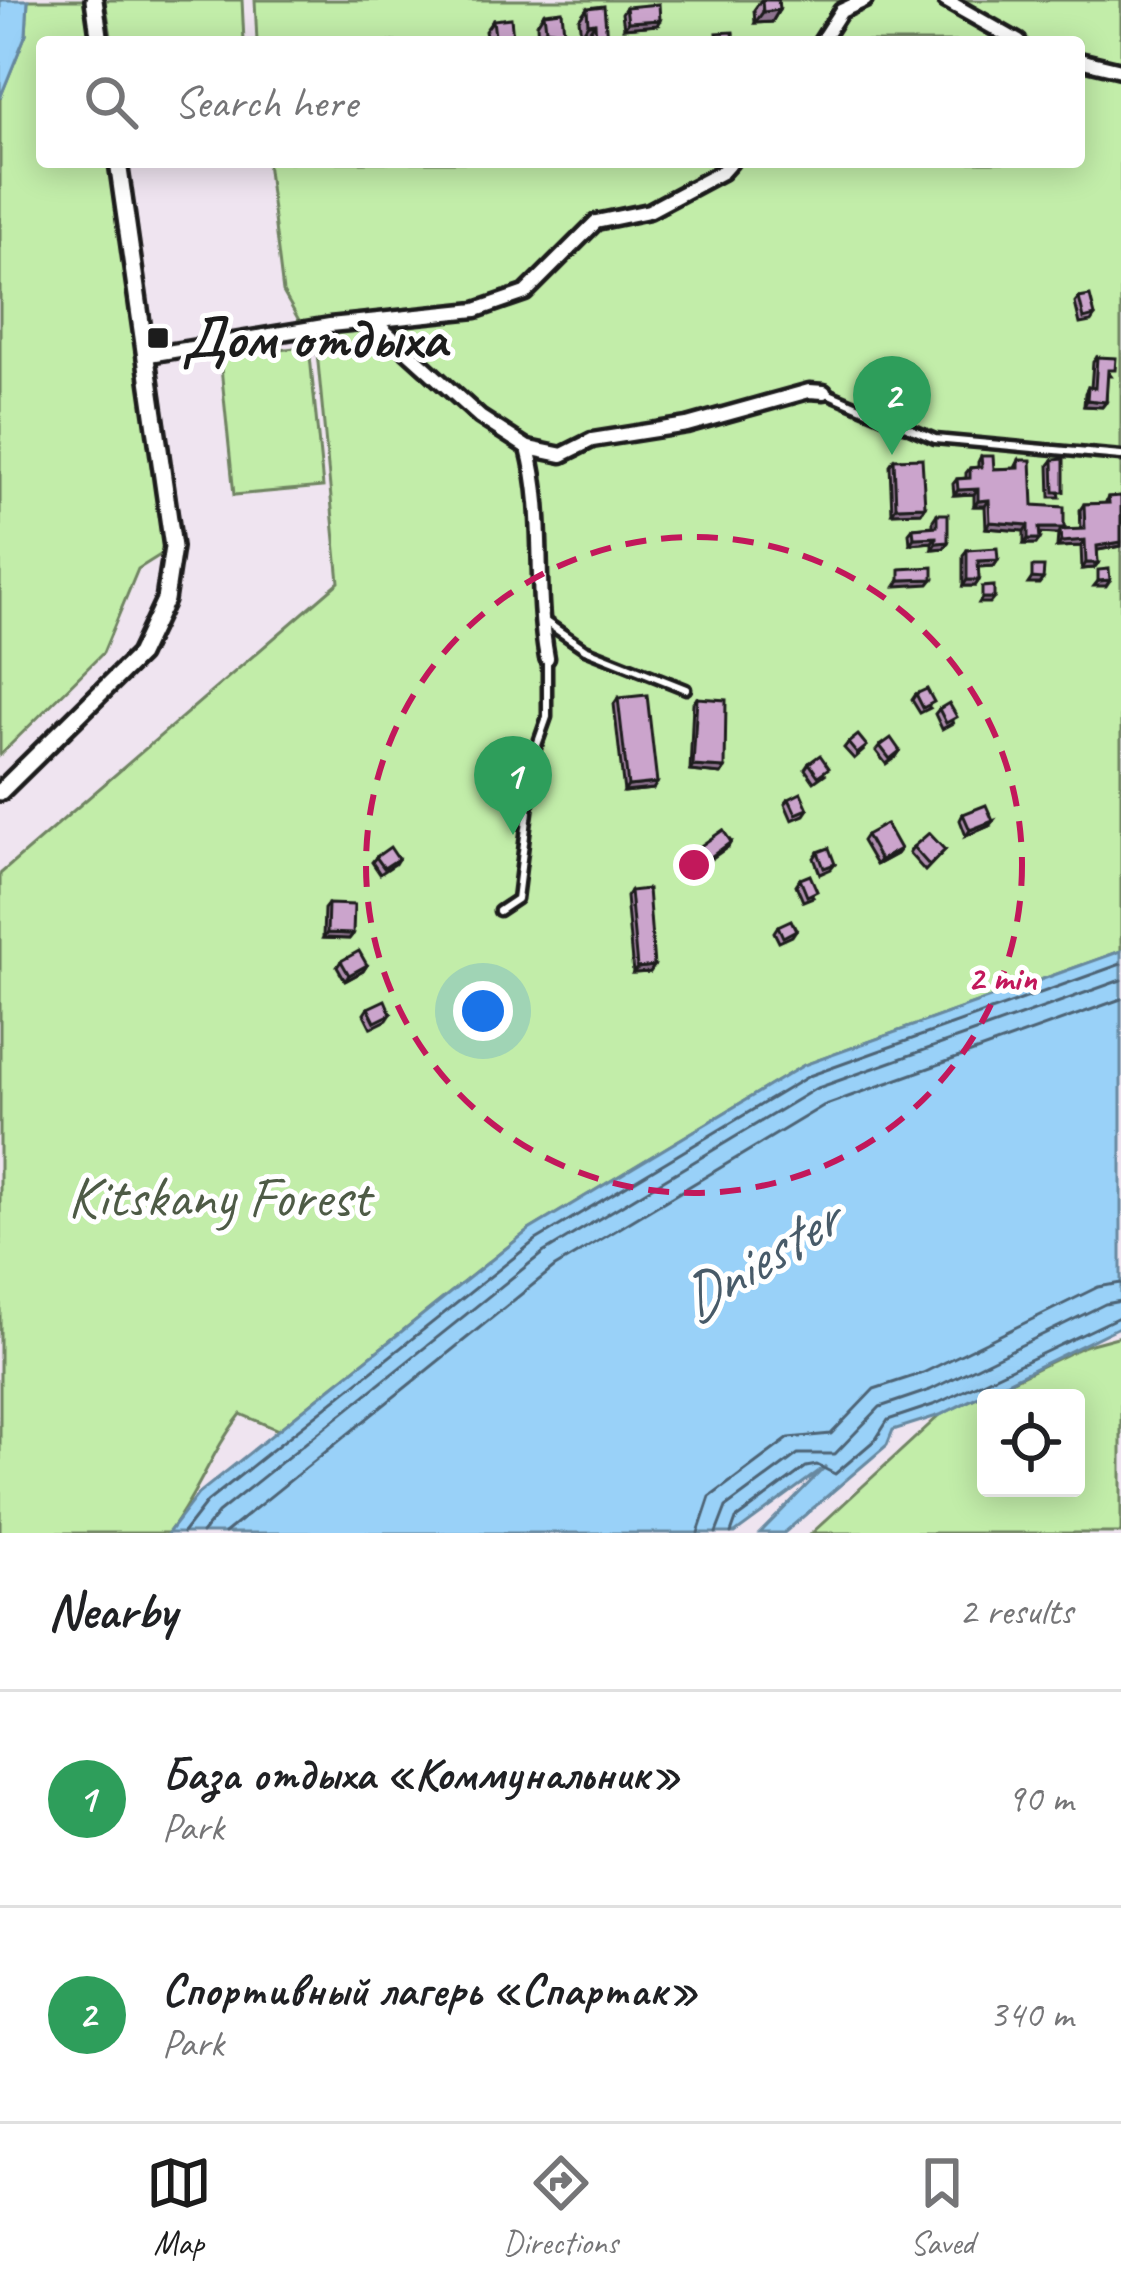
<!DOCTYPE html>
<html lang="en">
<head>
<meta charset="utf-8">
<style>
  body { margin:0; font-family:Caveat,sans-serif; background:#f2f2f2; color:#202124 }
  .controls { position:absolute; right:36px; bottom:36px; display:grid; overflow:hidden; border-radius:12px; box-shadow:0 6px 30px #0003 }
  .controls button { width:108px; height:108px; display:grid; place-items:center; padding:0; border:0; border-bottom:3px solid #e0e0e0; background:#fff; color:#202124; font:60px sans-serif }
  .you { position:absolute; left:483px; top:1011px; width:42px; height:42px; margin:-30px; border:9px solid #fff; border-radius:50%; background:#1a73e8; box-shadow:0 0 0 18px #1a73e833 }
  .badge { display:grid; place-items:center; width:78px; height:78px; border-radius:50%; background:#1c1c1c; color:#fff; font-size:39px; font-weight:700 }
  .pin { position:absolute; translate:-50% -99px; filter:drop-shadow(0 3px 6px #0008) }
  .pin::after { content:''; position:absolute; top:63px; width:42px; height:36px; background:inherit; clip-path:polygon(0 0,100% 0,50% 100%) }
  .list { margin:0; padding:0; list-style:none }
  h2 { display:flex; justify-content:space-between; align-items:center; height:156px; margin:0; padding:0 48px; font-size:51px }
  h2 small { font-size:39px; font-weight:400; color:#757577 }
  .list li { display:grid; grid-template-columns:78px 1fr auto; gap:36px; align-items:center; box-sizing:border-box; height:216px; padding:0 48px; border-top:3px solid #e0e0e0 }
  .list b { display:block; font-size:45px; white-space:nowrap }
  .list p { margin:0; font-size:39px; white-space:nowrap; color:#757577 }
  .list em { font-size:39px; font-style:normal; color:#757577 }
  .icon { flex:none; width:66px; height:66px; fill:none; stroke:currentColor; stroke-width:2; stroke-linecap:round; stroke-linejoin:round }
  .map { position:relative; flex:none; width:1121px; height:1533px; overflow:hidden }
  .search { position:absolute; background:#fff; box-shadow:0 6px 30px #0003; left:36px; right:36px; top:36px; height:132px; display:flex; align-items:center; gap:30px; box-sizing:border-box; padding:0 42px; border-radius:12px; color:#757577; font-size:45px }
  .sheet { height:588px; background:#fff }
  nav { display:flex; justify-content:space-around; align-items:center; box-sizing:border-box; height:168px; border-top:3px solid #e0e0e0; background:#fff; font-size:33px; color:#757577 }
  nav a { display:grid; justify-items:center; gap:6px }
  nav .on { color:#1c1c1c }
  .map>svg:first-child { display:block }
  .green { fill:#c2eda9; stroke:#6f8462; stroke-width:3; fill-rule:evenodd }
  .water { fill:#99d1f8; stroke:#6789a0; stroke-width:3 }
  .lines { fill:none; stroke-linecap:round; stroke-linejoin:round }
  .shore { stroke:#4e6474; stroke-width:3 }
  .service-casing { stroke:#1c1c1c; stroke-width:15 }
  .minor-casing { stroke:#1c1c1c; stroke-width:21 }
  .tertiary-casing { stroke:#1c1c1c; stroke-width:24 }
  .service { stroke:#fff; stroke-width:6 }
  .minor { stroke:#fff; stroke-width:12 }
  .tertiary { stroke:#fff; stroke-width:15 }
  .wall { fill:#af8daf; stroke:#1c1c1c; stroke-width:3 }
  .shaded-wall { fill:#8e738f; stroke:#1c1c1c; stroke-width:3 }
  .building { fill:#cba4cc; stroke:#1c1c1c; stroke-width:3 }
  .ring { fill:none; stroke:#c2185b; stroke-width:6; stroke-dasharray:21 15 }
  .poi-dot { fill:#1c1c1c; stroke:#fff; stroke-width:4.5 }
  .labels { text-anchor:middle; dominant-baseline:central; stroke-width:10; stroke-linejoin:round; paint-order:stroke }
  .poi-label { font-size:57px; font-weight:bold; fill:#1c1c1c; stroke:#fff; text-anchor:start }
  .park-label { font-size:57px; fill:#4e5b46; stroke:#fff }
  .water-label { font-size:60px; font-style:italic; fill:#485b69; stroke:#fff }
  .centre { fill:#c2185b; stroke:#fff; stroke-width:6 }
  .ring-label { font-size:36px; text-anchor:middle; font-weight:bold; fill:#c2185b; stroke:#fff; stroke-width:10; stroke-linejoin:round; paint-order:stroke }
</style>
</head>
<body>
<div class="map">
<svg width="1121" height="1533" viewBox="0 0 1121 1533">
  <rect width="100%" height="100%" fill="#efe4f0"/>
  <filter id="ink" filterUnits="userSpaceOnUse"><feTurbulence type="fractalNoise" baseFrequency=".00833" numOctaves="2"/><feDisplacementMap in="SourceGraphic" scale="24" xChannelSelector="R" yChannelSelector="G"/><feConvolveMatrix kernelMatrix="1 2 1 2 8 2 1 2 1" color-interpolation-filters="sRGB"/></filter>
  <g filter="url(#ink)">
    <g class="green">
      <polygon points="28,0 94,0 100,42 42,42 42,162 118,162 173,547 138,569 103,653 0,755 0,98 26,34"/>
      <polygon points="105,0 242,0 244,42 112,42"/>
      <path d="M 255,0 L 1121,0 L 1121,951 L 804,1065 L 529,1230 L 278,1430 L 241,1414 C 211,1452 198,1494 168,1533 L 0,1533 L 0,874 L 339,582 L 317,352 L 283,292 L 267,162 L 1079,162 L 1079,42 L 257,42 Z"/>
      <polygon points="309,346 323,487 234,495 220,358"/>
      <path d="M 1121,1336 L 1121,1533 L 812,1533 L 940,1415 L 1084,1346 ZM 986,1398 L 1076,1398 L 1076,1488 L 986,1488 Z"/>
    </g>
    <g class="water">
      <polygon points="0,0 28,0 26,34 0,98"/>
      <polygon points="1121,951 1121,1326 940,1415 893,1430 887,1445 784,1533 760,1533 826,1466 735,1533 168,1533 198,1494 529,1230 804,1065"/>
    </g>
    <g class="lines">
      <g class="shore">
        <polyline points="183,1533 207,1502 536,1240 809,1076 1121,964"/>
        <polyline points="202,1533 218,1513 544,1252 815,1089 1121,980"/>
        <polyline points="225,1533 555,1267 823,1106 1121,999"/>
        <polyline points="698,1533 710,1497 789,1438 831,1434 874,1389 923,1373 1098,1287 1121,1283"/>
        <polyline points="716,1533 726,1507 798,1454 835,1454 880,1407 930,1390 1105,1304 1121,1301"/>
        <polyline points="731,1533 736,1519 806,1467 817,1465 835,1474 876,1439 888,1420 936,1404 1121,1316"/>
      </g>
      <g class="service-casing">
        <g id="service">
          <polyline points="827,393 935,439 1121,456"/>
          <polyline points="543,620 585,649 686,689"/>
          <polyline points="499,911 517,899 536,748 547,717 547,658"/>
        </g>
      </g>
      <g class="minor-casing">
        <g id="minor">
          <polyline points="945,0 1019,42"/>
          <polyline points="821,42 841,11 865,0"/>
          <polyline points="1079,60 1121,70"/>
          <polyline points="375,322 480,417 528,448 562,455 592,440 687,425 809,391 824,392"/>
          <polyline points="149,355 330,325 476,310 525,293 596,222 649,211 722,172 731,162"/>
          <path d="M 528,448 C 546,516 534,587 547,658"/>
        </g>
      </g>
      <g class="tertiary-casing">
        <g id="tertiary">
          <polyline points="94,0 100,42"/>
          <polyline points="0,792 139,655 165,600 173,547 118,162"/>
        </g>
      </g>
      <use href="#service" class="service"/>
      <use href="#minor" class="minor"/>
      <use href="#tertiary" class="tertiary"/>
    </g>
    <g class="wall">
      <polygon points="761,0 778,0 779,10 772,22 755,23 754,10"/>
      <polygon points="626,7 657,25 624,28 622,13"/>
      <polygon points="587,8 607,39 612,42 588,42 587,34 581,35 579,19"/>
      <polygon points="544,13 557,42 538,40 537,24"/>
      <polygon points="493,20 509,42 487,42 485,31"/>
      <polygon points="1079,298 1095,316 1091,322 1080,324 1075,303"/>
      <polygon points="1097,357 1111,376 1107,376 1106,402 1102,407 1084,406 1085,393 1088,387 1091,388 1093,362"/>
      <polygon points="981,456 994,469 1015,468 1019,460 1033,505 1062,530 1081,530 1080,510 1084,504 1105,504 1108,497 1121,496 1121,546 1097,550 1098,563 1094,568 1082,569 1081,546 1057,547 1058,534 1040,533 1036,544 1024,544 1024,531 986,528 985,506 974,506 974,494 954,495 953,484 957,479 966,478 966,473 970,468 978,467 978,462"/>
      <polygon points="894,459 925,506 921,512 892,513 890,465"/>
      <polygon points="1053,460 1060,497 1050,497 1049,465"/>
      <polygon points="937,514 948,542 944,548 932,549 932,542 910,544 909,533 913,528 933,526 933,520"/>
      <polygon points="967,550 998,560 994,566 978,567 979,580 975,586 963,586 963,555"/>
      <polygon points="916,694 930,708 920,713 912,700"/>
      <polygon points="618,698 653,789 624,792 614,704"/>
      <polygon points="697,698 725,768 721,774 690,771 693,703"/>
      <polygon points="939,709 953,723 942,729 935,714"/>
      <polygon points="848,743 863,751 854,759 844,748"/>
      <polygon points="880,746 900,751 896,757 886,764 876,751"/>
      <polygon points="809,763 825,774 814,782 805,769"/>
      <polygon points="789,799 808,809 804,815 792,820 785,804"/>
      <polygon points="963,814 989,826 966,836 960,820"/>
      <polygon points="866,835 900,849 896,854 876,865 862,841"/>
      <polygon points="731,842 728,847 704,864 695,852 699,847"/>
      <polygon points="913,847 945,850 925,871 909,853"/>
      <polygon points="818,852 835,864 831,869 820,874 814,858"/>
      <polygon points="376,857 398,859 395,864 380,874 372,862"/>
      <polygon points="800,879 813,897 803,901 796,885"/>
      <polygon points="630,891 654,966 650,972 633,973 626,897"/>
      <polygon points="328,904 353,934 349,939 323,938 324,909"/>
      <polygon points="778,926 796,930 792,936 779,942 774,932"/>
      <polygon points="341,961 367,965 363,971 345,981 337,967"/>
      <polygon points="368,1008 391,1014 387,1020 371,1028 364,1014"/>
    </g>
    <g class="shaded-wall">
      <polygon points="779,10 772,22 755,23 763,12"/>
      <polygon points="660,20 657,25 624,28 628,22"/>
      <polygon points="595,23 587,34 581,35 588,24"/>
      <polygon points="546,29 564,32 557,42 538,40"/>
      <polygon points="495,36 513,38 509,42 491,42"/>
      <polygon points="1087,400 1106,402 1102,407 1084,406"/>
      <polygon points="978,489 974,494 954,495 958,490"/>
      <polygon points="989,500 985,506 974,506 978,501"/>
      <polygon points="925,506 921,512 892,513 896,507"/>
      <polygon points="990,522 1028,525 1024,531 986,528"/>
      <polygon points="1039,528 1064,528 1058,534 1036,533"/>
      <polygon points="936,537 932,542 910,544 914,538"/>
      <polygon points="1028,539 1040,539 1036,544 1024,544"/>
      <polygon points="1085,540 1081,546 1057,547 1061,542"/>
      <polygon points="948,542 944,548 932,549 936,543"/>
      <polygon points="1121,542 1121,546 1093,551 1097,546"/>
      <polygon points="998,560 994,566 974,567 978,561"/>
      <polygon points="1086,563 1098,563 1094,568 1082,569"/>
      <polygon points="1032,578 1043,579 1039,584 1028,584"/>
      <polygon points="933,579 929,584 896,586 900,580"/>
      <polygon points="967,580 979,580 975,586 963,586"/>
      <polygon points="1110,580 1106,586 1094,586 1098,581"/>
      <polygon points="982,598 994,598 990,603 979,603"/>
      <polygon points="693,766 725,768 721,774 690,771"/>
      <polygon points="657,783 653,789 624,792 628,786"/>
      <polygon points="993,821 989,826 966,836 970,830"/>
      <polygon points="900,849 896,854 876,865 880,860"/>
      <polygon points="327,933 353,934 349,939 323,938"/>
      <polygon points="367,965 363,971 345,981 349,975"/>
      <polygon points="654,966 650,972 633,973 637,968"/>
    </g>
    <g class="building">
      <polygon points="762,0 778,0 779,10 763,12"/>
      <polygon points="659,4 660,20 628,22 626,7"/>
      <polygon points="604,6 607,39 612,38 612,42 596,42 595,23 588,24 587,8"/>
      <polygon points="562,11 564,32 546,29 544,13"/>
      <polygon points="511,18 513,38 495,36 493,20"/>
      <polygon points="733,32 734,42 718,42 717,33"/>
      <polygon points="1090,296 1095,316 1084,319 1079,298"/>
      <polygon points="1097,357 1116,358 1115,370 1108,370 1106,402 1087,400 1088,387 1095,388"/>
      <polygon points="981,456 993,456 994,469 1019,468 1019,460 1031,460 1033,505 1064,507 1064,528 1039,528 1040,539 1028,539 1028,525 990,522 989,500 978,501 978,489 958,490 957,479 970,478 970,468 982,467"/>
      <polygon points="922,458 925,506 896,507 894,459"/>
      <polygon points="1064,459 1064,492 1054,492 1053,460"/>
      <polygon points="1121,496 1121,542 1097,546 1098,563 1086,563 1085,540 1061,542 1060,530 1085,529 1084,504 1109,503 1108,497"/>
      <polygon points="937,514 948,514 948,542 936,543 936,537 914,538 913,528 937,526"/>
      <polygon points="997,548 998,560 978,561 979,580 967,580 967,550"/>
      <polygon points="933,567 933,579 900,580 900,569"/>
      <polygon points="1032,567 1044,567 1043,579 1032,578"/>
      <polygon points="1109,569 1110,580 1098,581 1098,570"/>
      <polygon points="994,586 994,598 982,598 982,587"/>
      <polygon points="927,689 934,702 923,708 916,694"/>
      <polygon points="647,695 657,783 628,786 618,698"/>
      <polygon points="697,698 726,700 725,768 693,766"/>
      <polygon points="949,703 957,717 946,723 939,709"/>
      <polygon points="858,735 867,746 857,754 848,743"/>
      <polygon points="891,738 900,751 890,759 880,746"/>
      <polygon points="820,755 829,768 818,776 809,763"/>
      <polygon points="801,793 808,809 796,814 789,799"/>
      <polygon points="986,805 993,821 970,830 963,814"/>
      <polygon points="886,824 900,849 880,860 866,835"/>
      <polygon points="723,830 731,842 708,859 699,847"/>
      <polygon points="929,833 945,850 929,865 913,847"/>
      <polygon points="390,847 398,859 384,868 376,857"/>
      <polygon points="829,848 835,864 824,868 818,852"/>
      <polygon points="810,875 817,891 807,896 800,879"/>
      <polygon points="648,889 654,966 637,968 630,891"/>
      <polygon points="328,904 354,905 353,934 327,933"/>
      <polygon points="791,920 796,930 783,937 778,926"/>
      <polygon points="359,951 367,965 349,975 341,961"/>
      <polygon points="385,1000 391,1014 375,1022 368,1008"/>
    </g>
  </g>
  <circle class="ring" cx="694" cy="865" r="328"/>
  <rect class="poi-dot" x="146" y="326" width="24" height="24" rx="6"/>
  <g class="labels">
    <g class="poi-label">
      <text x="182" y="338">Дом отдыха</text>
    </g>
    <g class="park-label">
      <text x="219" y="1197">Kitskany Forest</text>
    </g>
    <g class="water-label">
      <text transform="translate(758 1260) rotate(-32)">Dniester</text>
    </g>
  </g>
  <circle cx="694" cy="865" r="18" class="centre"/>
  <g class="ring-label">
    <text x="1002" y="990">2 min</text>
  </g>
</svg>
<div class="controls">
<button><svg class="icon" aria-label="locate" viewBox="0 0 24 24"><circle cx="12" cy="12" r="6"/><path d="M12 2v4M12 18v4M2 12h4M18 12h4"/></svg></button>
</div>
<div class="you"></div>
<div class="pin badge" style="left:513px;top:835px;background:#2e9e5b">1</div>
<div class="pin badge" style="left:892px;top:455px;background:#2e9e5b">2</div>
<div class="search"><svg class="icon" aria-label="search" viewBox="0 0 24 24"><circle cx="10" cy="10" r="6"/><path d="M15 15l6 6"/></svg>Search here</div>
</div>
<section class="sheet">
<h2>Nearby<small>2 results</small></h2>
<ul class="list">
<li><span class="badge" style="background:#2e9e5b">1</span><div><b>База отдыха «Коммунальник»</b><p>Park</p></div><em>90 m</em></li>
<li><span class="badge" style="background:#2e9e5b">2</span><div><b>Спортивный лагерь «Спартак»</b><p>Park</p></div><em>340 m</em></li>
</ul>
</section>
<nav>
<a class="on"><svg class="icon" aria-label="map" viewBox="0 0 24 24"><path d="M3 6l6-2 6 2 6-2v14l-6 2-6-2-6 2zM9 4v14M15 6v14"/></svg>Map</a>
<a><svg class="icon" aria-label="directions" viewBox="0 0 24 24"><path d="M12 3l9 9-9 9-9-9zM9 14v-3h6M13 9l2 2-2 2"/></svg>Directions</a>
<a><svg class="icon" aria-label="saved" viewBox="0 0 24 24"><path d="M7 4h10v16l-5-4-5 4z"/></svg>Saved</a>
</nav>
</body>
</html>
